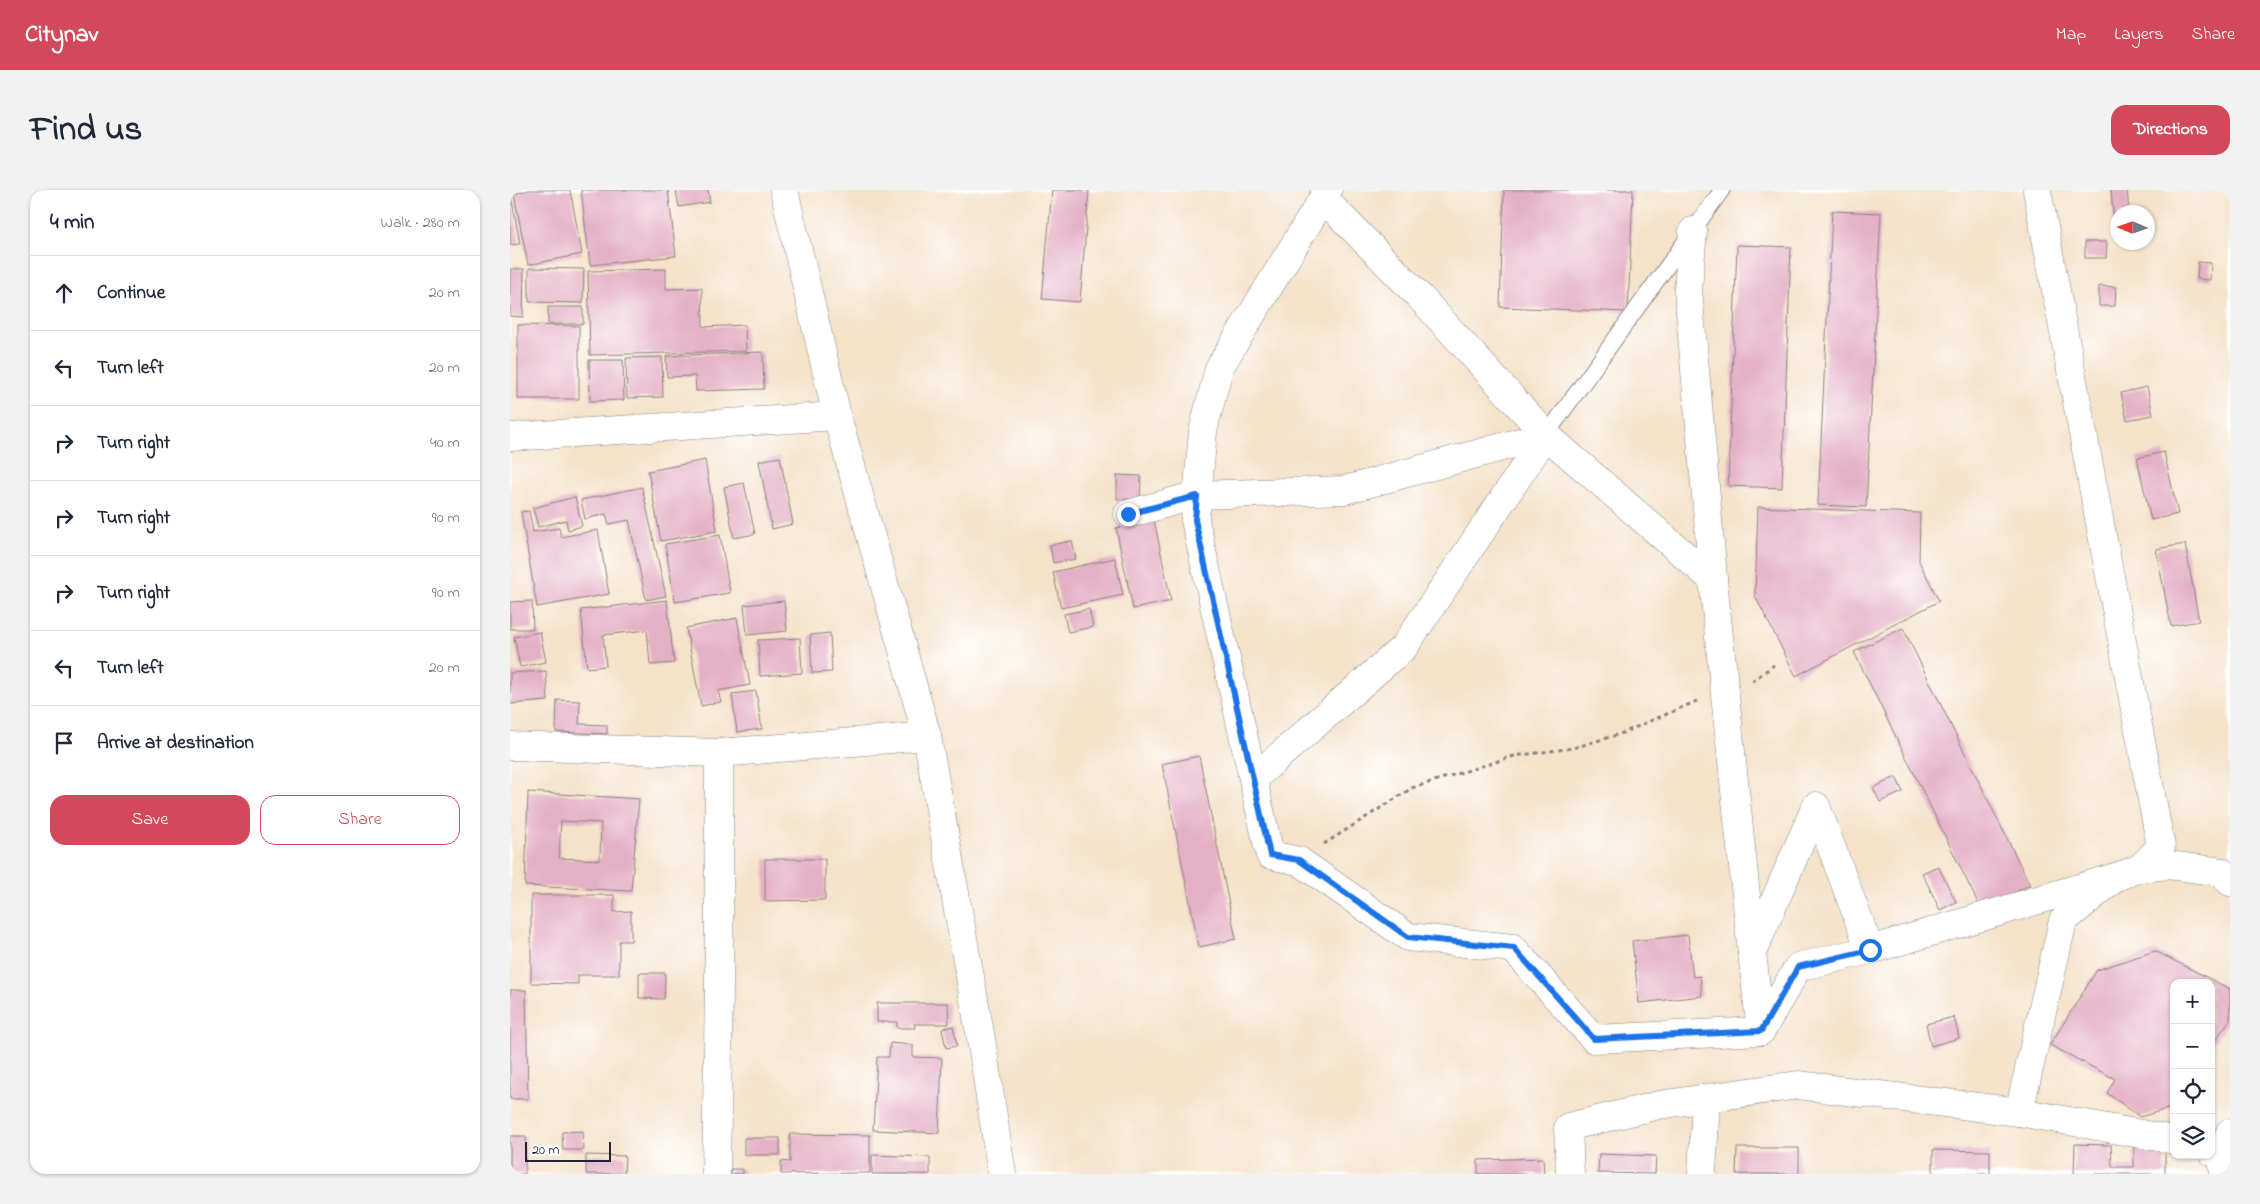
<!DOCTYPE html>
<html lang="en">
<head>
<meta charset="utf-8">
<style>
  body { margin:0; font-family:"Indie Flower",sans-serif; background:#f2f2f3; color:#1f2937 }
  .controls { position:absolute; right:15px; bottom:15px; display:grid; overflow:hidden; border-radius:10px; box-shadow:0 1px 4px #0004 }
  .controls button { width:45px; height:45px; display:grid; place-items:center; padding:0; border:0; border-bottom:1px solid #e0e1e3; background:#fff; color:#1f2937; font:25px sans-serif }
  .compass { position:absolute; left:1600px; top:15px; width:45px; height:45px; border-radius:50%; background:#fff; box-shadow:0 1px 4px #0004; rotate:272deg }
  .scale { position:absolute; left:15px; bottom:12px; width:86px; box-sizing:border-box; padding-left:5px; border:2px solid #22223b; border-top:0; font-size:14px; line-height:18px; white-space:nowrap; color:#22223b; -webkit-text-stroke:4px #fff; paint-order:stroke }
  .stop { position:absolute; width:15px; height:15px; margin:-11px; border:4px solid #1a73e8; border-radius:50%; background:#fff }
  .stop.end { background:#1a73e8; border-color:#fff; box-shadow:0 1px 5px #0008 }
  .list { margin:0; padding:0; list-style:none }
  h2 { display:flex; justify-content:space-between; align-items:center; height:65px; margin:0; padding:0 20px; font-size:21px }
  h2 small { font-size:16px; font-weight:400; color:#747a83 }
  .list li { display:grid; grid-template-columns:32px 1fr auto; gap:15px; align-items:center; box-sizing:border-box; height:75px; padding:0 20px; border-top:1px solid #e0e1e3 }
  .list b { display:block; font-size:19px; white-space:nowrap }
  .list em { font-size:16px; font-style:normal; color:#747a83 }
  .actions { display:flex; gap:10px; padding:15px 20px }
  .actions a { flex:1; padding:11px 0; border:1px solid #d1495b; border-radius:15px; text-align:center; font-size:18px; color:#d1495b }
  .actions .main { background:#d1495b; color:#fff }
  .icon { flex:none; width:28px; height:28px; fill:none; stroke:currentColor; stroke-width:2; stroke-linecap:round; stroke-linejoin:round }
  .map { position:relative; flex:none; width:1720px; height:984px; overflow:hidden; border-radius:15px }
  header { display:flex; align-items:center; gap:30px; box-sizing:border-box; height:70px; padding:0 25px; background:#d1495b; color:#fff }
  header strong { font-size:24px }
  nav { display:flex; gap:28px; margin-inline-start:auto; font-size:18px }
  .intro { display:flex; align-items:center; justify-content:space-between; box-sizing:border-box; height:120px; padding:0 30px }
  h1 { margin:0; font-size:35px }
  .button { padding:12px 22px; border-radius:15px; background:#d1495b; color:#fff; font-size:18px; font-weight:700 }
  main { display:flex; gap:30px; padding:0 30px }
  aside { flex:1; background:#fff; border-radius:15px; box-shadow:0 1px 4px #0004 }
  .map>svg:first-child { display:block }
  .building { fill:#e4b0c5; fill-rule:evenodd }
  .lines { fill:none; stroke-linecap:round; stroke-linejoin:round }
  .service-casing { stroke:#8b8282; stroke-width:17 }
  .minor-casing { stroke:#8b8282; stroke-width:29 }
  .path { stroke:#8b8282; stroke-width:3; stroke-dasharray:4 4; stroke-linecap:butt }
  .service { stroke:#fff; stroke-width:15 }
  .minor { stroke:#fff; stroke-width:28 }
  .route { stroke:#1a73e8; stroke-width:6 }
</style>
</head>
<body>
<header>
<strong>Citynav</strong>
<nav><a>Map</a><a>Layers</a><a>Share</a></nav>
</header>
<div class="intro"><h1>Find us</h1><a class="button">Directions</a></div>
<main>
<aside>
<h2>4 min<small>Walk · 280 m</small></h2>
<ul class="list">
<li><svg class="icon" aria-label="ahead" viewBox="0 0 24 24"><path d="M12 20V5M6 11l6-6 6 6"/></svg><div><b>Continue</b></div><em>20 m</em></li>
<li><svg class="icon" aria-label="left" viewBox="0 0 24 24"><path d="M17 20v-9H6M10 6l-5 5 5 5"/></svg><div><b>Turn left</b></div><em>20 m</em></li>
<li><svg class="icon" aria-label="right" viewBox="0 0 24 24"><path d="M7 20v-9h11M14 6l5 5-5 5"/></svg><div><b>Turn right</b></div><em>40 m</em></li>
<li><svg class="icon" aria-label="right" viewBox="0 0 24 24"><path d="M7 20v-9h11M14 6l5 5-5 5"/></svg><div><b>Turn right</b></div><em>90 m</em></li>
<li><svg class="icon" aria-label="right" viewBox="0 0 24 24"><path d="M7 20v-9h11M14 6l5 5-5 5"/></svg><div><b>Turn right</b></div><em>90 m</em></li>
<li><svg class="icon" aria-label="left" viewBox="0 0 24 24"><path d="M17 20v-9H6M10 6l-5 5 5 5"/></svg><div><b>Turn left</b></div><em>20 m</em></li>
<li><svg class="icon" aria-label="arrive" viewBox="0 0 24 24"><path d="M6 21V4h12l-3 4 3 4H6"/></svg><div><b>Arrive at destination</b></div></li>
</ul>
<div class="actions"><a class="main">Save</a><a>Share</a></div>
</aside>
<div class="map">
<svg width="1720" height="984" viewBox="0 0 1720 984">
  <rect width="100%" height="100%" fill="#fff"/>
  <filter id="ink" filterUnits="userSpaceOnUse"><feTurbulence type="fractalNoise" baseFrequency=".02" numOctaves="2"/><feDisplacementMap in="SourceGraphic" scale="10" xChannelSelector="R" yChannelSelector="G"/><feConvolveMatrix kernelMatrix="1 2 1 2 8 2 1 2 1" color-interpolation-filters="sRGB"/></filter>
  <filter id="wash" filterUnits="userSpaceOnUse"><feTurbulence type="fractalNoise" baseFrequency=".0096" numOctaves="4" result="noise"/><feDisplacementMap in="SourceGraphic" scale="20" xChannelSelector="R" yChannelSelector="G"/><feGaussianBlur stdDeviation="1.12" result="paint"/><feColorMatrix in="noise" values="0 0 0 0 0 0 0 0 0 0 0 0 0 0 0 0 0 1.4 0 .05"/><feComposite in="paint" operator="in"/></filter>
  <g filter="url(#wash)">
    <rect width="100%" height="100%" fill="#f4e2c9"/>
    <g id="blocks">
      <g class="building">
        <polygon points="0,0 10,54 0,55"/>
        <polygon points="19,0 60,0 72,64 18,75 4,4"/>
        <polygon points="71,0 158,0 166,66 80,75"/>
        <polygon points="166,0 198,0 200,12 169,17"/>
        <polygon points="542,0 579,0 570,112 532,109"/>
        <polygon points="994,0 1123,0 1118,122 990,117"/>
        <polygon points="1601,0 1617,0 1619,22 1608,22 1608,46 1605,46"/>
        <polygon points="1322,21 1371,23 1356,317 1308,315"/>
        <polygon points="1575,52 1597,52 1596,68 1575,68"/>
        <polygon points="1227,55 1281,57 1272,298 1218,296"/>
        <polygon points="1688,72 1701,73 1700,90 1687,89"/>
        <polygon points="19,78 74,79 73,113 19,112"/>
        <polygon points="0,79 14,79 13,127 0,126"/>
        <polygon points="156,79 156,99 192,98 193,137 235,135 236,161 80,165 78,81"/>
        <polygon points="1589,96 1606,97 1605,116 1589,116"/>
        <rect x="38" y="117" width="35" height="17"/>
        <polygon points="8,135 69,136 69,209 8,209"/>
        <polygon points="253,162 254,199 186,201 185,186 157,187 156,166"/>
        <polygon points="152,167 153,207 117,208 116,168"/>
        <polygon points="79,170 113,170 114,210 80,211"/>
        <polygon points="1637,197 1643,225 1617,230 1611,203"/>
        <polygon points="1654,262 1668,324 1641,330 1627,268"/>
        <polygon points="270,267 283,334 262,339 249,271"/>
        <polygon points="195,270 207,341 151,351 138,281"/>
        <polygon points="607,285 631,286 630,309 607,309"/>
        <polygon points="234,293 245,344 224,348 214,297"/>
        <polygon points="132,297 156,406 136,410 119,330 99,334 96,324 75,329 71,310"/>
        <polygon points="65,307 72,336 58,340 56,330 28,337 23,318"/>
        <polygon points="1248,317 1410,323 1409,371 1429,411 1286,486 1245,406"/>
        <polygon points="19,321 23,342 49,338 51,347 88,340 99,404 27,417 11,322"/>
        <polygon points="644,330 661,411 623,419 606,338"/>
        <polygon points="210,345 220,403 165,412 155,354"/>
        <polygon points="562,351 566,369 543,373 540,355"/>
        <polygon points="1675,354 1689,431 1661,436 1646,359"/>
        <polygon points="605,368 613,405 551,418 543,382"/>
        <polygon points="157,410 164,473 140,475 137,440 93,445 96,476 77,478 71,420"/>
        <polygon points="22,411 23,439 0,439 0,412"/>
        <polygon points="274,411 277,441 237,445 234,415"/>
        <polygon points="579,419 583,437 558,442 554,424"/>
        <polygon points="227,428 240,495 208,501 211,512 191,516 176,438"/>
        <polygon points="1393,438 1520,695 1471,719 1344,462"/>
        <polygon points="30,442 36,472 10,477 4,447"/>
        <polygon points="320,443 322,482 302,483 300,445"/>
        <polygon points="290,448 292,483 250,486 248,450"/>
        <polygon points="36,481 38,511 0,514 0,483"/>
        <polygon points="246,501 252,539 227,542 222,504"/>
        <polygon points="47,510 70,511 69,534 97,535 97,544 46,542"/>
        <polygon points="689,566 726,749 689,757 652,574"/>
        <polygon points="1386,587 1393,602 1370,612 1363,598"/>
        <path d="M 18,602 L 129,609 L 121,701 L 15,696 ZM 51,631 L 91,633 L 90,670 L 49,668 Z"/>
        <polygon points="255,669 315,669 315,710 255,711"/>
        <polygon points="1428,676 1446,712 1430,720 1412,683"/>
        <polygon points="21,705 104,705 104,722 121,721 121,751 109,751 109,785 68,785 68,794 21,793"/>
        <polygon points="1178,745 1183,787 1190,786 1192,806 1129,813 1122,751"/>
        <polygon points="1645,761 1720,799 1720,830 1701,856 1701,793 1664,793 1664,917 1630,927 1597,903 1605,889 1540,855 1587,780"/>
        <polygon points="129,783 155,783 154,809 129,808"/>
        <polygon points="0,800 16,800 18,909 0,909"/>
        <polygon points="367,813 438,813 439,834 404,834 405,838 387,838 387,832 367,832"/>
        <polygon points="1444,827 1449,848 1421,856 1416,834"/>
        <polygon points="443,836 447,856 436,858 432,839"/>
        <polygon points="380,853 403,855 403,867 432,868 429,943 363,940 367,867 379,867"/>
        <polygon points="73,941 74,960 53,960 52,942"/>
        <polygon points="280,944 360,945 360,983 271,984 271,971 280,972"/>
        <polygon points="0,946 16,946 15,984 0,984"/>
        <rect x="234" y="948" width="36" height="17"/>
        <polygon points="1565,954 1601,955 1602,977 1624,977 1624,954 1655,954 1655,984 1564,984"/>
        <polygon points="1227,958 1289,958 1289,984 1226,984"/>
        <polygon points="1423,960 1480,961 1480,984 1423,984"/>
        <polygon points="1089,964 1146,966 1145,984 1088,983"/>
        <polygon points="76,965 115,966 114,984 76,984"/>
        <polygon points="362,965 420,967 420,984 362,984"/>
        <polygon points="1033,968 1034,984 968,984 968,970"/>
        <polygon points="221,979 233,979 233,984 220,984"/>
      </g>
    </g>
  </g>
  <g filter="url(#ink)">
    <use href="#blocks" fill-opacity="0" stroke="#8b8282" stroke-width="1"/>
    <g class="lines">
      <g class="service-casing">
        <polyline id="service" points="1036,245 1212,0"/>
      </g>
      <g class="minor-casing">
        <g id="minor">
          <polyline points="274,0 327,226 417,546 471,849 492,984"/>
          <polyline points="813,8 910,107 1036,245 1203,390"/>
          <polyline points="1183,41 1178,99 1204,399 1242,763"/>
          <polyline points="1036,245 894,457 743,589 760,665 789,671 898,747 1003,758 1084,849 1251,841 1288,777 1360,760 1606,687"/>
          <polyline points="0,247 327,226"/>
          <polyline points="618,324 687,305 835,300 1036,245"/>
          <polyline points="0,556 209,563"/>
          <polyline points="743,589 685,330 693,241 709,178 818,0"/>
          <polyline points="1630,678 1658,675 1712,682 1720,692"/>
          <polyline points="1251,841 1242,763 1306,616 1360,760"/>
          <polyline points="1509,922 1664,950"/>
          <polyline points="1701,961 1711,964 1714,984"/>
          <polyline points="1711,964 1720,942"/>
          <polyline points="206,984 209,797 209,563 417,546"/>
          <polyline points="1060,984 1058,937 1149,915 1288,895 1509,922 1553,731 1606,687 1630,678 1651,657 1527,0"/>
          <polyline points="1192,984 1196,909"/>
        </g>
      </g>
      <g class="path">
        <polyline points="1242,491 1264,475"/>
        <polyline points="814,654 902,598 1004,566 1063,558 1110,544 1187,511"/>
      </g>
      <use href="#service" class="service"/>
      <use href="#minor" class="minor"/>
    </g>
  </g>
  <g class="lines" filter="url(#ink)">
    <polyline class="route" points="618,324 687,306 685,330 760,665 789,670 898,747 1004,758 1084,849 1251,841 1288,777 1360,760"/>
  </g>
</svg>
<div class="controls">
<button>+</button>
<button>−</button>
<button><svg class="icon" aria-label="locate" viewBox="0 0 24 24"><circle cx="12" cy="12" r="6"/><path d="M12 2v4M12 18v4M2 12h4M18 12h4"/></svg></button>
<button><svg class="icon" aria-label="layers" viewBox="0 0 24 24"><path d="M12 4l9 5-9 5-9-5zM3 14l9 5 9-5"/></svg></button>
</div>
<svg class="compass" viewBox="-18 -18 36 36"><path d="M0-13l5 13h-10z" fill="#e53935"/><path d="M0 13l5-13h-10z" fill="#747a83"/></svg>
<div class="scale">20 m</div>
<div class="stop" style="left:1360px;top:760px"></div>
<div class="stop end" style="left:618px;top:324px"></div>
</div>
</main>
</body>
</html>
